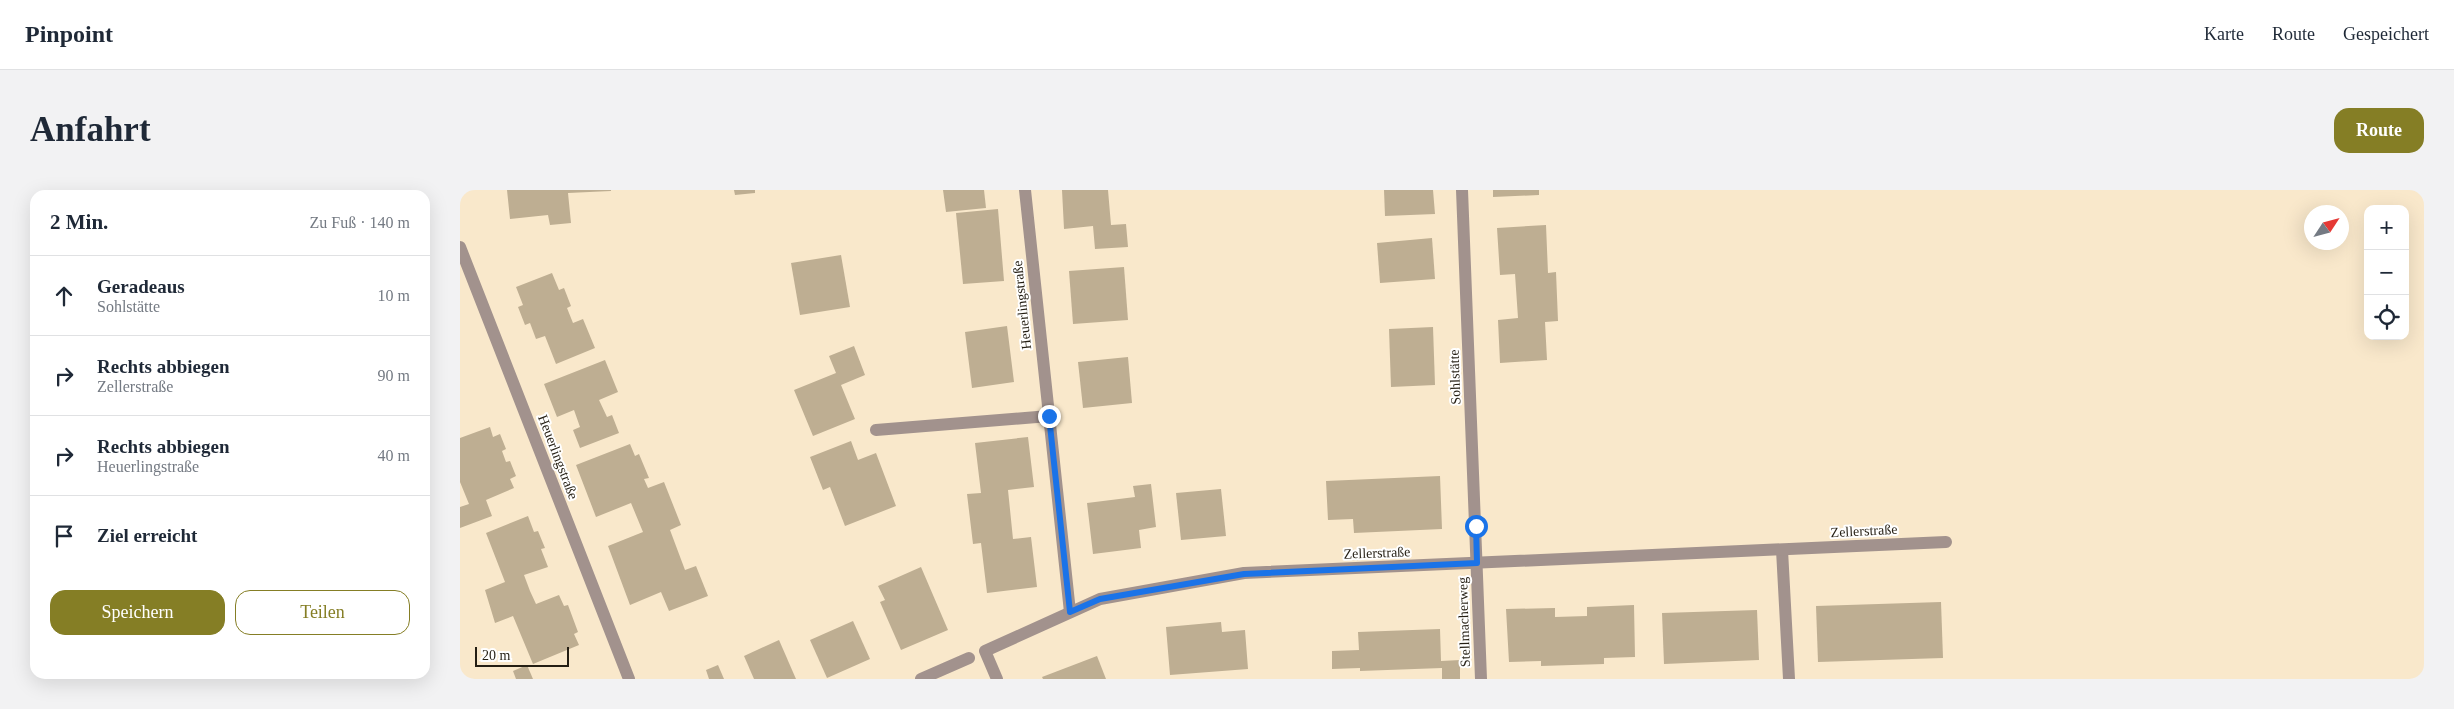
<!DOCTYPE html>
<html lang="de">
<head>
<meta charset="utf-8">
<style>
  body { margin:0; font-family:Georgia,serif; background:#f2f2f3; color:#1f2937 }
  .controls { position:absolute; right:15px; top:15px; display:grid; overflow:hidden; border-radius:10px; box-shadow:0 5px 20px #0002 }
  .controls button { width:45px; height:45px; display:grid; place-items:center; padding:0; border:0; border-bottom:1px solid #e0e1e3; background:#fff; color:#1f2937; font:25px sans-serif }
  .compass { position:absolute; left:1844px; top:15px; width:45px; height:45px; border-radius:50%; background:#fff; box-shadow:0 5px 20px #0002; rotate:54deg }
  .scale { position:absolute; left:15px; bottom:12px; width:94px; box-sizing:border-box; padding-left:5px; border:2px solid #241e13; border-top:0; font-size:14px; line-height:18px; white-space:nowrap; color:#241e13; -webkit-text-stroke:4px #fff; paint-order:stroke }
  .stop { position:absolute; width:15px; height:15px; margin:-11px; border:4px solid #1a73e8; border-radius:50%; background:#fff }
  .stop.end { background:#1a73e8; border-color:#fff; box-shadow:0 1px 5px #0008 }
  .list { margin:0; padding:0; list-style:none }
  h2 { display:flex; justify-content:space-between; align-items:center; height:65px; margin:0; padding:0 20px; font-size:21px }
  h2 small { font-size:16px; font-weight:400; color:#747a83 }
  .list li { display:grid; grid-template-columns:32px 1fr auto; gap:15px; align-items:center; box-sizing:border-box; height:80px; padding:0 20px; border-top:1px solid #e0e1e3 }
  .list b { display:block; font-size:19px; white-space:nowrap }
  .list p { margin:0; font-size:16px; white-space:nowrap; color:#747a83 }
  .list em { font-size:16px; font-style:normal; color:#747a83 }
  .actions { display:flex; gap:10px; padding:15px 20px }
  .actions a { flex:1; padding:11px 0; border:1px solid #857e25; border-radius:15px; text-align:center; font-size:18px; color:#857e25 }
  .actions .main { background:#857e25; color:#fff }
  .icon { flex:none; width:28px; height:28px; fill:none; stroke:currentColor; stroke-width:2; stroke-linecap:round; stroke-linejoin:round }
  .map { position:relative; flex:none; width:1964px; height:489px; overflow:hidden; border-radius:15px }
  header { display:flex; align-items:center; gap:30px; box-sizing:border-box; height:70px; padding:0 25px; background:#fff; border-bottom:1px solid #e0e1e3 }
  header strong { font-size:24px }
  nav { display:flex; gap:28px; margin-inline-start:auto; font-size:18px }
  .intro { display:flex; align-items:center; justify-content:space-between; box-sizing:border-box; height:120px; padding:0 30px }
  h1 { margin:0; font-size:35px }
  .button { padding:12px 22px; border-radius:15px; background:#857e25; color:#fff; font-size:18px; font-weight:700 }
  main { display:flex; gap:30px; padding:0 30px }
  aside { flex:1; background:#fff; border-radius:15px; box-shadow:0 5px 20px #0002 }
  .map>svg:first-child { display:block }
  .building { fill:#beae92 }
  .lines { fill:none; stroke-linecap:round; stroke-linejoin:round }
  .street { stroke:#a2928d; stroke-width:12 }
  .route { stroke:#1a73e8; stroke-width:6 }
  .labels { text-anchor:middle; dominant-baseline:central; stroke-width:4; stroke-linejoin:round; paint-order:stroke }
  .street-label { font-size:14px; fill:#241e13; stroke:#fff }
</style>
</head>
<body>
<header>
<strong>Pinpoint</strong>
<nav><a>Karte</a><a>Route</a><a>Gespeichert</a></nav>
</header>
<div class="intro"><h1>Anfahrt</h1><a class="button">Route</a></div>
<main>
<aside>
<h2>2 Min.<small>Zu Fuß · 140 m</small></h2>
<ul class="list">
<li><svg class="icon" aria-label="ahead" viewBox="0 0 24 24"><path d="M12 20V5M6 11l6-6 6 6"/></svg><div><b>Geradeaus</b><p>Sohlstätte</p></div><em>10 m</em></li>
<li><svg class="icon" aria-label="right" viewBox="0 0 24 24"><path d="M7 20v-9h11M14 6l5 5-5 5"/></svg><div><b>Rechts abbiegen</b><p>Zellerstraße</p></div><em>90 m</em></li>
<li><svg class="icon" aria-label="right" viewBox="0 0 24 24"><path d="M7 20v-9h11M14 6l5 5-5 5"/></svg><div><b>Rechts abbiegen</b><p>Heuerlingstraße</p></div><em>40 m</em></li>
<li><svg class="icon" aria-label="arrive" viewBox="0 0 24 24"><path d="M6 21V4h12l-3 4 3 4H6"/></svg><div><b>Ziel erreicht</b></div></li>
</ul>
<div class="actions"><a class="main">Speichern</a><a>Teilen</a></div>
</aside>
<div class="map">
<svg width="1964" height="489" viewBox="0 0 1964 489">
  <rect width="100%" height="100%" fill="#f9e8cb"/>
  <g class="building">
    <polygon points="47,0 151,0 151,1 108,3 111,33 90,35 88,25 50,29"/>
    <polygon points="274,0 295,0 295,3 275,5"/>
    <polygon points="483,0 524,0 526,18 486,22"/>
    <polygon points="602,0 648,0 651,35 666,34 668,57 635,59 633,36 604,39"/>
    <polygon points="924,0 973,0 975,24 925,26"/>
    <polygon points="1033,0 1079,0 1079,5 1033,7"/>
    <polygon points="538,19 544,91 503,94 496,23"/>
    <polygon points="1086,35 1088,83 1096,82 1098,131 1085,132 1087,170 1040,173 1038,130 1058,128 1055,84 1040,85 1037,38"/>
    <polygon points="972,48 975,89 920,93 917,53"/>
    <polygon points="381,65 390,117 340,125 331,73"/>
    <polygon points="664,77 668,130 613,134 609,81"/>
    <polygon points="92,83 99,100 104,98 111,116 107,118 113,133 123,129 135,158 96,174 85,146 76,149 70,133 65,135 58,117 63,115 56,97"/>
    <polygon points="547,136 554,192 512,198 505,142"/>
    <polygon points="973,137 975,195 931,197 929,139"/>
    <polygon points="394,156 405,185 381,195 395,229 353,246 334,200 376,183 369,166"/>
    <polygon points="668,167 672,213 623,218 618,172"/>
    <polygon points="145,170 158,202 139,210 147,227 152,225 159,243 120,258 113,240 120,237 114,220 97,227 84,194"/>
    <polygon points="30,237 33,247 40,244 46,259 42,261 46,272 50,271 56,286 50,289 54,298 26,310 32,326 0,338 0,317 9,314 0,292 0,248"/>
    <polygon points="568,247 574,297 548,300 553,349 571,347 577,397 527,403 521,353 513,354 507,304 521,303 515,253"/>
    <polygon points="391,251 398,270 416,263 436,316 385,336 370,297 363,300 350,267"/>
    <polygon points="170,254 175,266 179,264 189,288 184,289 188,298 204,292 221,335 210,340 225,380 236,376 248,406 209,421 201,402 170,415 148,356 183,342 171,313 136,327 116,275"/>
    <polygon points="980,286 982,339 894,343 893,329 868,330 866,291"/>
    <polygon points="691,294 696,337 679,340 681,358 633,364 627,313 675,307 673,296"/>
    <polygon points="761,299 766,346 721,350 716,303"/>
    <polygon points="68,326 74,342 78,341 85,358 81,359 88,377 64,385 70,401 76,414 99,405 104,416 108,415 118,442 114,444 119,455 73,474 53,426 35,433 25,400 45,392 26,343"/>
    <polygon points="461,377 488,440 441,460 420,412 425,410 418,396"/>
    <polygon points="1481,412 1483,468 1358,472 1356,416"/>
    <polygon points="1174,415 1175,467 1144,468 1144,474 1081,476 1081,471 1049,472 1046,419 1095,418 1095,427 1127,426 1127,417"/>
    <polygon points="1297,420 1299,470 1204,474 1202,423"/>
    <polygon points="393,431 410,469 367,488 350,450"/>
    <polygon points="761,432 762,442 785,440 788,479 710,485 706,437"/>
    <polygon points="980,439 981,471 1000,470 1000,489 982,489 982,478 900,481 900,478 872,479 872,461 899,460 898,442"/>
    <polygon points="319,450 336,489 294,489 284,466"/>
    <polygon points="637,466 646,489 583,489 582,487"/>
    <polygon points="67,475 73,489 56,489 53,481"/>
    <polygon points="258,475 264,489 249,489 246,480"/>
  </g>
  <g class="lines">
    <g class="street">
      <polyline points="565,0 610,422"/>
      <polyline points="1002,0 1021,489"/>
      <polyline points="0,57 169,489"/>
      <polyline points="416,240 589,226"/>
      <polyline points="1322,360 1329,489"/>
      <polyline points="461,489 509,468"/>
      <polyline points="537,489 525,461 640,409 784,383 1486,352"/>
    </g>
  </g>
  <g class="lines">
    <polyline class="route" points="589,226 610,422 640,409 784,384 1017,373 1016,336"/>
  </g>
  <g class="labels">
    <g class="street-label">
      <text transform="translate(562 115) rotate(-96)">Heuerlingstraße</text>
      <text transform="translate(995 187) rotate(-92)">Sohlstätte</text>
      <text transform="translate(98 267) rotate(69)">Heuerlingstraße</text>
      <text transform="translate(1404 341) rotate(-3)">Zellerstraße</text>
      <text transform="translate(917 363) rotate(-2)">Zellerstraße</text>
      <text transform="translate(1004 432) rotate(-92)">Stellmacherweg</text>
    </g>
  </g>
</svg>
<div class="controls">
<button>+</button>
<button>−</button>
<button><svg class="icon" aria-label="locate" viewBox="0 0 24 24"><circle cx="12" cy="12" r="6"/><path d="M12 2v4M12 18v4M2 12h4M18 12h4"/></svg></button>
</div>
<svg class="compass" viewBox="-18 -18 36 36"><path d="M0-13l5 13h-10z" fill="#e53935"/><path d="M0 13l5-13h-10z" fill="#747a83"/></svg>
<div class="scale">20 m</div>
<div class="stop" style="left:1016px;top:336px"></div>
<div class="stop end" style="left:589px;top:226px"></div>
</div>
</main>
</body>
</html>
